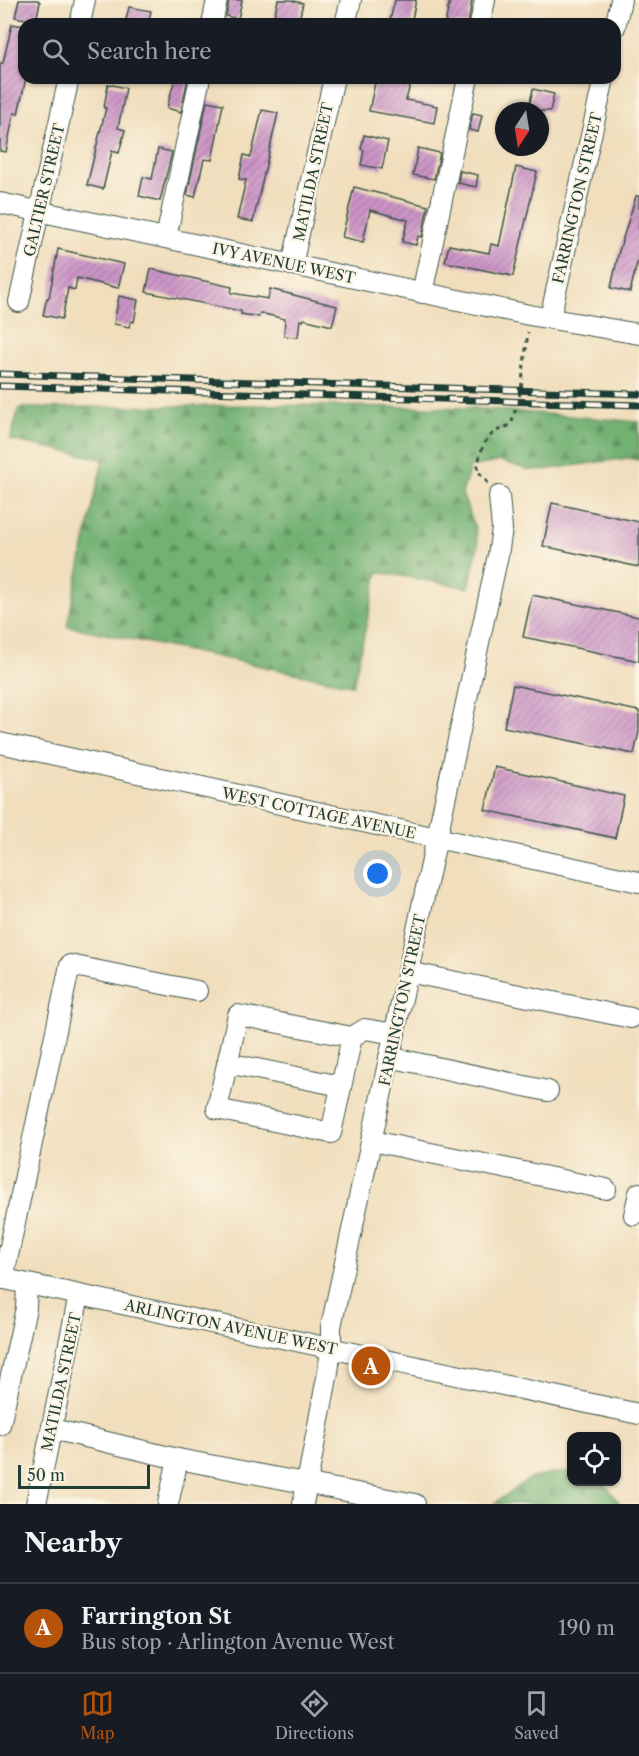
<!DOCTYPE html>
<html lang="en">
<head>
<meta charset="utf-8">
<style>
  body { margin:0; font-family:"Libre Caslon Text",serif; background:#20242c; color:#f1f3f6 }
  .controls { position:absolute; right:18px; bottom:18px; display:grid; overflow:hidden; border-radius:12px; box-shadow:0 2px 4px #0004 }
  .controls button { width:54px; height:54px; display:grid; place-items:center; padding:0; border:0; border-bottom:2px solid #363941; background:#171b24; color:#f1f3f6; font:30px sans-serif }
  .compass { position:absolute; left:495px; top:102px; width:54px; height:54px; border-radius:50%; background:#171b24; box-shadow:0 2px 4px #0004; rotate:192deg }
  .scale { position:absolute; left:18px; bottom:15px; width:132px; box-sizing:border-box; padding-left:6px; border:3px solid #1f3d34; border-top:0; font-size:16px; line-height:21px; white-space:nowrap; color:#1f3d34; -webkit-text-stroke:4px #fcf5e5; paint-order:stroke }
  .you { position:absolute; left:378px; top:874px; width:21px; height:21px; margin:-15px; border:4px solid #fff; border-radius:50%; background:#1a73e8; box-shadow:0 0 0 9px #1a73e833 }
  .badge { display:grid; place-items:center; width:39px; height:39px; border-radius:50%; background:#b45309; color:#fff; font-size:20px; font-weight:700 }
  .pin { position:absolute; translate:-50% -50%; border:3px solid #fff; box-shadow:0 2px 6px #0006 }
  .list { margin:0; padding:0; list-style:none }
  h2 { display:flex; justify-content:space-between; align-items:center; height:78px; margin:0; padding:0 24px; font-size:26px }
  h2 small { font-size:20px; font-weight:400; color:#9ea1a6 }
  .list li { display:grid; grid-template-columns:39px 1fr auto; gap:18px; align-items:center; box-sizing:border-box; height:90px; padding:0 24px; border-top:2px solid #363941 }
  .list b { display:block; font-size:22px; white-space:nowrap }
  .list p { margin:0; font-size:20px; white-space:nowrap; color:#9ea1a6 }
  .list em { font-size:20px; font-style:normal; color:#9ea1a6 }
  .icon { flex:none; width:33px; height:33px; fill:none; stroke:currentColor; stroke-width:2; stroke-linecap:round; stroke-linejoin:round }
  .map { position:relative; flex:none; width:639px; height:1504px; overflow:hidden }
  .search { position:absolute; background:#171b24; box-shadow:0 2px 4px #0004; left:18px; right:18px; top:18px; height:66px; display:flex; align-items:center; gap:15px; box-sizing:border-box; padding:0 21px; border-radius:18px; color:#9ea1a6; font-size:22px }
  .sheet { height:168px; background:#171b24 }
  nav { display:flex; justify-content:space-around; align-items:center; box-sizing:border-box; height:84px; border-top:2px solid #363941; background:#171b24; font-size:16px; color:#9ea1a6 }
  nav a { display:grid; justify-items:center; gap:3px }
  nav .on { color:#b45309 }
  .map>svg:first-child { display:block }
  .forest { fill:url(#forest-firs); stroke:#487753; stroke-width:1.5 }
  .building { fill:url(#building-hatch) }
  .lines { fill:none; stroke-linecap:round; stroke-linejoin:round }
  .minor-casing { stroke:#3e5548; stroke-width:22 }
  .path { stroke:#3e5548; stroke-width:3; stroke-dasharray:4.5 4.5; stroke-linecap:butt }
  .minor { stroke:#fff; stroke-width:20 }
  .rail-casing { stroke:#1f3d34; stroke-width:7 }
  .rail { stroke:#fcf5e5; stroke-width:4.5; stroke-dasharray:14; stroke-linecap:butt }
  .labels { text-anchor:middle; dominant-baseline:central; stroke-width:4.5; stroke-linejoin:round; paint-order:stroke }
  .street-label { font-size:15px; fill:#1f3d34; stroke:#fcf5e5 }
</style>
</head>
<body>
<div class="map">
<svg width="639" height="1504" viewBox="0 0 639 1504">
  <defs>
    <pattern id="forest-firs" width="22" height="20" patternUnits="userSpaceOnUse" patternTransform="scale(1.5)"><rect width="22" height="20" fill="#72b172"/><path d="M5 1l3.5 6h-7zM16 11l3.5 6h-7z" fill="#5d915e"/></pattern>
    <pattern id="building-hatch" width="6" height="6" patternUnits="userSpaceOnUse" patternTransform="scale(1.5)"><rect width="6" height="6" fill="#cc94c7"/><path d="M-1 1l2-2M0 6l6-6M5 7l2-2" fill="none" stroke="#a57aa2"/></pattern>
  </defs>
  <rect width="100%" height="100%" fill="#fcf5e5"/>
  <filter id="ink" filterUnits="userSpaceOnUse"><feTurbulence type="fractalNoise" baseFrequency=".0167" numOctaves="2"/><feDisplacementMap in="SourceGraphic" scale="12" xChannelSelector="R" yChannelSelector="G"/><feConvolveMatrix kernelMatrix="1 2 1 2 8 2 1 2 1" color-interpolation-filters="sRGB"/></filter>
  <filter id="wash" filterUnits="userSpaceOnUse"><feTurbulence type="fractalNoise" baseFrequency=".008" numOctaves="4" result="noise"/><feDisplacementMap in="SourceGraphic" scale="24" xChannelSelector="R" yChannelSelector="G"/><feGaussianBlur stdDeviation="1.35" result="paint"/><feColorMatrix in="noise" values="0 0 0 0 0 0 0 0 0 0 0 0 0 0 0 0 0 1.4 0 .05"/><feComposite in="paint" operator="in"/></filter>
  <g filter="url(#wash)">
    <rect width="100%" height="100%" fill="#f0debc"/>
    <g class="forest">
      <polygon points="277,405 473,408 639,422 639,460 628,458 542,470 529,470 500,461 470,467 462,494 475,528 478,545 469,588 378,572 353,685 67,626 103,459 10,440 19,408"/>
      <polygon points="570,1471 572,1482 603,1482 620,1504 493,1504 531,1478"/>
    </g>
    <g id="blocks">
      <g class="building">
        <polygon points="19,0 38,0 40,2 36,21 15,17"/>
        <polygon points="229,0 242,0 238,19 226,16"/>
        <polygon points="278,0 290,0 303,3 298,24 272,24"/>
        <polygon points="395,0 416,0 411,24 389,24"/>
        <polygon points="450,0 472,0 468,24 445,24"/>
        <polygon points="129,7 151,11 148,24 125,24"/>
        <polygon points="12,24 24,26 24,78 26,78 18,114 14,113 6,152 0,151 0,63 3,63"/>
        <polygon points="175,78 188,78 181,112 167,108"/>
        <polygon points="376,78 412,78 406,100 437,106 434,123 369,111"/>
        <polygon points="108,84 126,88 118,128 125,130 119,153 112,151 103,189 87,185 106,108 104,108"/>
        <polygon points="533,89 554,94 550,111 528,111"/>
        <polygon points="207,101 223,104 212,160 204,159 195,197 187,195"/>
        <polygon points="262,110 278,113 253,222 237,219 246,180 239,179 244,155 251,157"/>
        <polygon points="473,113 482,115 478,132 469,130"/>
        <polygon points="364,135 388,141 382,169 361,165 364,150 361,149"/>
        <polygon points="418,148 440,153 434,179 413,175"/>
        <polygon points="158,149 172,152 160,201 139,196 143,177 152,179"/>
        <polygon points="516,167 537,172 513,276 445,262 449,245 489,253 491,244 499,246"/>
        <polygon points="460,171 478,175 476,187 458,183"/>
        <polygon points="354,187 428,206 422,237 418,236 416,245 402,242 408,220 370,210 363,242 342,237"/>
        <polygon points="636,196 639,196 639,255 630,292 611,288 619,251"/>
        <polygon points="58,249 124,264 118,288 77,278 75,290 68,288 62,319 43,315 47,298 49,298"/>
        <polygon points="151,269 232,287 231,293 268,299 270,289 337,306 332,326 304,319 303,321 300,320 298,337 284,336 285,319 260,313 259,317 241,314 241,311 146,292"/>
        <polygon points="119,296 138,300 134,322 131,321 129,327 114,324"/>
        <polygon points="552,503 639,522 639,567 543,546"/>
        <polygon points="532,595 639,617 639,661 523,637"/>
        <polygon points="513,685 639,711 639,732 634,754 504,727"/>
        <polygon points="495,767 624,796 615,838 485,810"/>
      </g>
    </g>
  </g>
  <g filter="url(#ink)">
    <use href="#blocks" fill-opacity="0" stroke="#3e5548" stroke-width="1.5"/>
    <g class="lines">
      <g class="minor-casing">
        <g id="minor">
          <polyline points="80,24 85,0"/>
          <polyline points="212,24 217,0"/>
          <polyline points="345,24 351,0"/>
          <polyline points="480,24 485,0"/>
          <polyline points="615,27 621,0"/>
          <polyline points="0,203 529,315 639,334"/>
          <polyline points="166,238 200,78"/>
          <polyline points="292,265 334,78"/>
          <polyline points="422,293 468,78"/>
          <polyline points="19,302 69,78"/>
          <polyline points="550,318 604,78"/>
          <polyline points="0,743 639,882"/>
          <polyline points="408,972 631,1018"/>
          <polyline points="352,1037 331,1133 217,1109 238,1015 352,1037 365,1029 395,1034"/>
          <polyline points="389,1057 548,1091"/>
          <polyline points="227,1063 341,1086"/>
          <polyline points="372,1141 606,1189"/>
          <polyline points="634,1215 639,1193"/>
          <polyline points="0,1278 639,1414"/>
          <polyline points="3,1279 70,965 197,991"/>
          <polyline points="0,1425 26,1308 27,1284"/>
          <polyline points="52,1429 178,1459 415,1504"/>
          <polyline points="36,1504 79,1295"/>
          <polyline points="168,1504 178,1459"/>
          <polyline points="303,1504 328,1372 331,1349 331,1327 498,555 502,529 499,496"/>
        </g>
      </g>
      <path class="path" d="M 488,483 L 477,470 C 482,444 484,434 511,425 L 521,390 L 528,332"/>
      <use href="#minor" class="minor"/>
      <g class="rail-casing">
        <g id="rail">
          <polyline points="0,374 639,394"/>
          <polyline points="0,386 639,405"/>
        </g>
      </g>
      <use href="#rail" class="rail"/>
    </g>
  </g>
  <g class="labels">
    <g class="street-label">
      <text transform="translate(313 172) rotate(-78)">MATILDA STREET</text>
      <text transform="translate(44 190) rotate(-77)">GALTIER STREET</text>
      <text transform="translate(577 198) rotate(-77)">FARRINGTON STREET</text>
      <text transform="translate(284 263) rotate(12)">IVY AVENUE WEST</text>
      <text transform="translate(319 813) rotate(12)">WEST COTTAGE AVENUE</text>
      <text transform="translate(402 1000) rotate(-78)">FARRINGTON STREET</text>
      <text transform="translate(231 1327) rotate(12)">ARLINGTON AVENUE WEST</text>
      <text transform="translate(61 1382) rotate(-78)">MATILDA STREET</text>
    </g>
  </g>
</svg>
<div class="controls">
<button><svg class="icon" aria-label="locate" viewBox="0 0 24 24"><circle cx="12" cy="12" r="6"/><path d="M12 2v4M12 18v4M2 12h4M18 12h4"/></svg></button>
</div>
<svg class="compass" viewBox="-18 -18 36 36"><path d="M0-13l5 13h-10z" fill="#e53935"/><path d="M0 13l5-13h-10z" fill="#9ea1a6"/></svg>
<div class="scale">50 m</div>
<div class="you"></div>
<div class="pin badge" style="left:371px;top:1366px">A</div>
<div class="search"><svg class="icon" aria-label="search" viewBox="0 0 24 24"><circle cx="10" cy="10" r="6"/><path d="M15 15l6 6"/></svg>Search here</div>
</div>
<section class="sheet">
<h2>Nearby<small></small></h2>
<ul class="list">
<li><span class="badge">A</span><div><b>Farrington St</b><p>Bus stop · Arlington Avenue West</p></div><em>190 m</em></li>
</ul>
</section>
<nav>
<a class="on"><svg class="icon" aria-label="map" viewBox="0 0 24 24"><path d="M3 6l6-2 6 2 6-2v14l-6 2-6-2-6 2zM9 4v14M15 6v14"/></svg>Map</a>
<a><svg class="icon" aria-label="directions" viewBox="0 0 24 24"><path d="M12 3l9 9-9 9-9-9zM9 14v-3h6M13 9l2 2-2 2"/></svg>Directions</a>
<a><svg class="icon" aria-label="saved" viewBox="0 0 24 24"><path d="M7 4h10v16l-5-4-5 4z"/></svg>Saved</a>
</nav>
</body>
</html>
